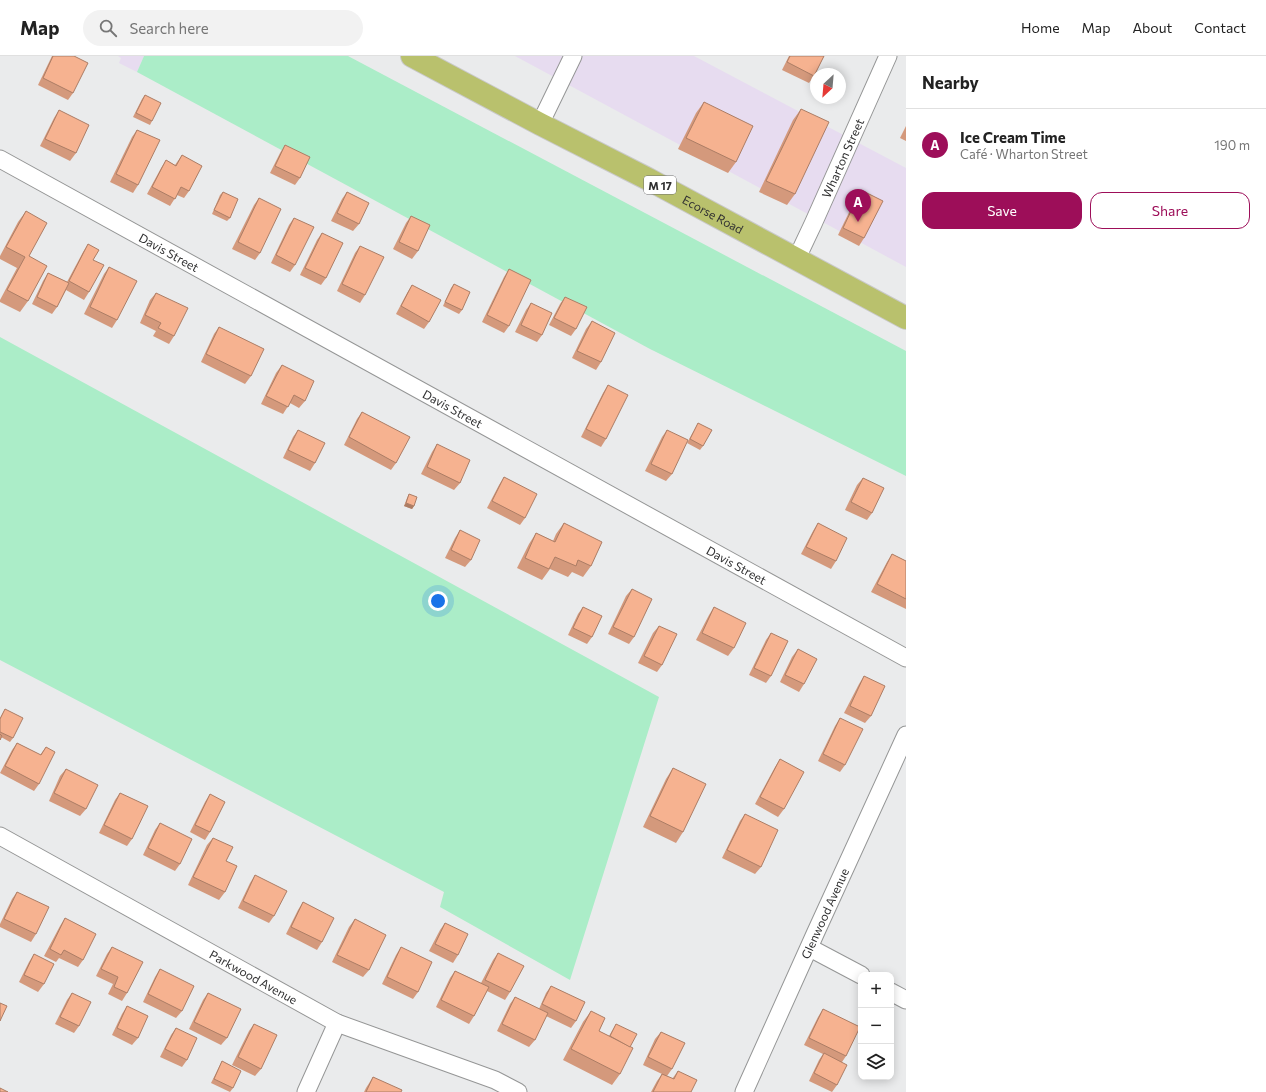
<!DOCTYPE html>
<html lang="en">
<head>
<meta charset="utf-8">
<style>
  body { margin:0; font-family:Commissioner,sans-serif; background:#f2f2f2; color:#222 }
  .controls { position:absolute; right:12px; bottom:12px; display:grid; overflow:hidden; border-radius:8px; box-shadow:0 2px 10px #0003 }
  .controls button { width:36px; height:36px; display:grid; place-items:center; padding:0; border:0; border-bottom:1px solid #e0e0e0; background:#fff; color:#222; font:20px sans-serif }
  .compass { position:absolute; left:810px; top:12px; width:36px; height:36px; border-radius:50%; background:#fff; box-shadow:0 2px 10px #0003; rotate:206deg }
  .you { position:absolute; left:438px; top:545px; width:14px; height:14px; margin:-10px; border:3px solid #fff; border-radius:50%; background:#1a73e8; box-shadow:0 0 0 6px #1a73e833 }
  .badge { display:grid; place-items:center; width:26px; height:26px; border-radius:50%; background:#9d0e59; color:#fff; font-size:13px; font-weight:700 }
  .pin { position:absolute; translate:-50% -33px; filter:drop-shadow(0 1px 2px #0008) }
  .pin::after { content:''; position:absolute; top:21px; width:14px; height:12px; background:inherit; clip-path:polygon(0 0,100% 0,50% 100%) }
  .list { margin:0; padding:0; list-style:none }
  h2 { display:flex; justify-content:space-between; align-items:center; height:52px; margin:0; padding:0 16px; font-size:17px }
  h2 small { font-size:13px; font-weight:400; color:#767676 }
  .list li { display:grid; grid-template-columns:26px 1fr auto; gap:12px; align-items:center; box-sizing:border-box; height:72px; padding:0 16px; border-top:1px solid #e0e0e0 }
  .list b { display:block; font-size:15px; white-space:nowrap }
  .list p { margin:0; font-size:13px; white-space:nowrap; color:#767676 }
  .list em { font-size:13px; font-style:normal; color:#767676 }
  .actions { display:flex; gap:8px; padding:12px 16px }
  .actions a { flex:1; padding:9px 0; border:1px solid #9d0e59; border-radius:12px; text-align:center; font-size:14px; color:#9d0e59 }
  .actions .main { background:#9d0e59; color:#fff }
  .icon { flex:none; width:22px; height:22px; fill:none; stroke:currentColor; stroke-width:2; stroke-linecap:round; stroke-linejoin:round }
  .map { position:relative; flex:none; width:906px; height:1036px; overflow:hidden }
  header { display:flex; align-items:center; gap:24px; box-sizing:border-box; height:56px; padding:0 20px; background:#fff; border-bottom:1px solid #e0e0e0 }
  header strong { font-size:19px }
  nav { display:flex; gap:22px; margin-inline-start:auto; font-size:14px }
  .search { width:280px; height:36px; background:#f2f2f2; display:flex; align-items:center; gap:10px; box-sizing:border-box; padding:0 14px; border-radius:22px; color:#767676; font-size:15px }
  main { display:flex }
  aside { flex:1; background:#fff }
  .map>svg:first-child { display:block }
  .commercial { fill:#e7dcf0 }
  .green { fill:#abedc8 }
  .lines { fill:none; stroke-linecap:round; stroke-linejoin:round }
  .street-casing { stroke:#959696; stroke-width:19 }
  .primary-casing { stroke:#c9c9c9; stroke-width:24 }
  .street { stroke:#fff; stroke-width:17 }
  .primary { stroke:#b9c16d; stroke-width:22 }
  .wall { fill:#d4997c }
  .shaded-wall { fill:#ac7d65 }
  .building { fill:#f6b290; stroke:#ac7d65 }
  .labels { text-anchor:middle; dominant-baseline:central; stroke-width:4; stroke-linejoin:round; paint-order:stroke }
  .shield { fill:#fff; stroke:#6e6e6f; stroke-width:1 }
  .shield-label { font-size:11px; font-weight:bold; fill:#303031 }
  .street-label { font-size:12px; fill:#303031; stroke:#fff }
</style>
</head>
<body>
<header>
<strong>Map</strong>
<div class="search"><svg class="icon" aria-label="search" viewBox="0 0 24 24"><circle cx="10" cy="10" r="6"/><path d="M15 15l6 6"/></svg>Search here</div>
<nav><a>Home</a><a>Map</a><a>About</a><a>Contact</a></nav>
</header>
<main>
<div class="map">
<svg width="906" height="1036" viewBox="0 0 906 1036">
  <rect width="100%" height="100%" fill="#eaebec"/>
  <g class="commercial">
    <polygon points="118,0 144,0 137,16 119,7 121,2"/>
    <polygon points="515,0 694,0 906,112 906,211"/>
  </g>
  <g class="green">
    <polygon points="144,0 348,0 906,295 906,420 650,293 137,16"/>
    <polygon points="0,281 659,641 570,924 440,851 444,836 0,604"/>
  </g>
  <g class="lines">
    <g class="street-casing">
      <g id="street">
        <polyline points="540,68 573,0"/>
        <path id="s1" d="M 0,103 L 906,602"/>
        <path id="s2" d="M 796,204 L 813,168 L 888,0"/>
        <path id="s3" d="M 0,780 L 337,967 L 495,1024 L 518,1036"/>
        <polyline points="810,892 861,919"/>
        <polyline points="891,936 906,944"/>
        <polyline points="306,1036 337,967"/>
        <path id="s4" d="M 744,1036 L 815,878 L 906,679"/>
      </g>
    </g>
    <g class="primary-casing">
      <g id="primary">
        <path id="s5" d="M 412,0 L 540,68 L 648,123 L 906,262"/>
      </g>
    </g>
    <use href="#street" class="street"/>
    <use href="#primary" class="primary"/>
  </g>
  <g class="wall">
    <polygon points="52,0 74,0 73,37 68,44 38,29"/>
    <polygon points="789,0 824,0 814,20 809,27 782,14"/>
    <polygon points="145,39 152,65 150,69 133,61 142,43"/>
    <polygon points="704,46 736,106 728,117 678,93 696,57"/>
    <polygon points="801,53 795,138 787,149 759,136 793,64"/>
    <polygon points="59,54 76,97 70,105 40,90 54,62"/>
    <polygon points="906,70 906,85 900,82"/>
    <polygon points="137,74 138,129 133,137 110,126 132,81"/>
    <polygon points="285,89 300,122 295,129 270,117 280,97"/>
    <polygon points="182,99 189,135 184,142 177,139 170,150 147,138 161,112 166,104 175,109"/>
    <polygon points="861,134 864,182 859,190 838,179 856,142"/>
    <polygon points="223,136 230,162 227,165 212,158 220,139"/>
    <polygon points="347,136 359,168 353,175 331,165 342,143"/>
    <polygon points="259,142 260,197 255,204 232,193 254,149"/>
    <polygon points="26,155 28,245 20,256 0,246 0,244 17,212 0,203 0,200 18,166"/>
    <polygon points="411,160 418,195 412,203 393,193 406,167"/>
    <polygon points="294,162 295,209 290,216 271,207 289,169"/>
    <polygon points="322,177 326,222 321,229 300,219 317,184"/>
    <polygon points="88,188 93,204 89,236 84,244 66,234 57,251 52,258 32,248 43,225 48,217 67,226 83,196"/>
    <polygon points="360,190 365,239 360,247 337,235 355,197"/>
    <polygon points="109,211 117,264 112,272 84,258 104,218"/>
    <polygon points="509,213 509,270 504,277 482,266 504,221"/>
    <polygon points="454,228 462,254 459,258 443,250 451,232"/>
    <polygon points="412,229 429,266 424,273 396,258 407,237"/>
    <polygon points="156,237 174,280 169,288 153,280 156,275 140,267 150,244"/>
    <polygon points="565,241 576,273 571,280 549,269 560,248"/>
    <polygon points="531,247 542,279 537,286 515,276 526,254"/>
    <polygon points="592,265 601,306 596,314 572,302 586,273"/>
    <polygon points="219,271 251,320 245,328 201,306 214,278"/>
    <polygon points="282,309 305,345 299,352 290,347 283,358 261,348 276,317"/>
    <polygon points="608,329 606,383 601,391 581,381 603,337"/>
    <polygon points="362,356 396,407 391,414 344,389 357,363"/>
    <polygon points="698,367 703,390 700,394 687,387"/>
    <polygon points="298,374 315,407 310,415 283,402 293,381"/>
    <polygon points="667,374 672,418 666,425 645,415 662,381"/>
    <polygon points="437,388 460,427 454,434 421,418 432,396"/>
    <polygon points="504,421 525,462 520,469 487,452 499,429"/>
    <polygon points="863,422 872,457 867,464 845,454 857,429"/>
    <polygon points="409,438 414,450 412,453 404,450 407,442"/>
    <polygon points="564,467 591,510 583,521 572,516 568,521 550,513 542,524 517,512 529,488 536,477 553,485 556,478"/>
    <polygon points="818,467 836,505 831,513 801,498 813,475"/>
    <polygon points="460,474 471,504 465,511 445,502 455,482"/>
    <polygon points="892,498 906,505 906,553 871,536 887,506"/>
    <polygon points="632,533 634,581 629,588 608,578 626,540"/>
    <polygon points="583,551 592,581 587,588 568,579 578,558"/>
    <polygon points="714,551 734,592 728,600 696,584 709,559"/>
    <polygon points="659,570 662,609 657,616 638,607 653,577"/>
    <polygon points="771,577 771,620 766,627 749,619 766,584"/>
    <polygon points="798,593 804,628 799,636 780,626 792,601"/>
    <polygon points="864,620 871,660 865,667 844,657 859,628"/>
    <polygon points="5,653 13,682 10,686 1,681 0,684 0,662"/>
    <polygon points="840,662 845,709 840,716 818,705 835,670"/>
    <polygon points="17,687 40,699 46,691 39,728 34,735 0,717 12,694"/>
    <polygon points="780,703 784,753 778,761 755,748 775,711"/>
    <polygon points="673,712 683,776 676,787 643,771 666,723"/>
    <polygon points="66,713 86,753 80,760 49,745 60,720"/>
    <polygon points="120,737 132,783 127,790 99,777 115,744"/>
    <polygon points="210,738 210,776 205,784 190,776 205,746"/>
    <polygon points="745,758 761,811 755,818 722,802 740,765"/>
    <polygon points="160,767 180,808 175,815 143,799 155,774"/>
    <polygon points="213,782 226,805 225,836 219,844 188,829 207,789"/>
    <polygon points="255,819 274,860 269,867 238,852 250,827"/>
    <polygon points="17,836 36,878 31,886 0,871 0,868 12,843"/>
    <polygon points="303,846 322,886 317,894 286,878 298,854"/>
    <polygon points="65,862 83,904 78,911 59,902 56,906 44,900 60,870"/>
    <polygon points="355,863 369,914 363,921 332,906 349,871"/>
    <polygon points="445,867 458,899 453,907 429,895 440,874"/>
    <polygon points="112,891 127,937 122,945 108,938 113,928 96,920 107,898"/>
    <polygon points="401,891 418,936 413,943 382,928 396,899"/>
    <polygon points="498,897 510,936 505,944 487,935 474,960 469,968 436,951 450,922 455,915 481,927 493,904"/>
    <polygon points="34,898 44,928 38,936 19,926 29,906"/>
    <polygon points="160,913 182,955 176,962 143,946 155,921"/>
    <polygon points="551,930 576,965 571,972 546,960 535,984 529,991 497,975 510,948 515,941 539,953 546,937"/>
    <polygon points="72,937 79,970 74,977 55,968 67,944"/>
    <polygon points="208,937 227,982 221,989 189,973 203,944"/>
    <polygon points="127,950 138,982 132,989 112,979 122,958"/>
    <polygon points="823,953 846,1000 842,1006 837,1029 832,1036 809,1025 819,1004 823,998 804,989 818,961"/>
    <polygon points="591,955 599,975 609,980 616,968 630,991 620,1018 612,1029 563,1004 583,966"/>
    <polygon points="254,968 261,1013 255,1020 232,1009 249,975"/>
    <polygon points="176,972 187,1004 182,1011 160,1001 171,979"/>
    <polygon points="661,976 672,1013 667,1020 672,1023 678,1015 691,1036 651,1036 657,1025 662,1018 643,1009 655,983"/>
    <polygon points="222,1005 233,1032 230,1036 211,1027"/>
    <polygon points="373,1021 401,1036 364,1036 366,1032"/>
  </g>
  <polygon class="shaded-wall" points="406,447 414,450 412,453 404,450"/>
  <g class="building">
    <polygon points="53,0 74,0 88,7 73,37 43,22"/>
    <polygon points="790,0 824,0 814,20 787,6"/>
    <polygon points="145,39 161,47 152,65 136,57"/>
    <polygon points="704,46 753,70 736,106 686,82"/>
    <polygon points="801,53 829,66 795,138 766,125"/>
    <polygon points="59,54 89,69 76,97 45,83"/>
    <polygon points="137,74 160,84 138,129 116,118"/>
    <polygon points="285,89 310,101 300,122 275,110"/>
    <polygon points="182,99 202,110 189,135 181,131 175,143 152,131 166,104 176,110"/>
    <polygon points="861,134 883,145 864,182 843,172"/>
    <polygon points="223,136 238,143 230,162 214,154"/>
    <polygon points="347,136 369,147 359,168 337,157"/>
    <polygon points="259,142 281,153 260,197 238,186"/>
    <polygon points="26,155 47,167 29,200 47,210 28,245 7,234 25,201 6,191"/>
    <polygon points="411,160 430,169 418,195 399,186"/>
    <polygon points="294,162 314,171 295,209 276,199"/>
    <polygon points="322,177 343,187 326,222 305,212"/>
    <polygon points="88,188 99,194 93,204 104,209 89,236 69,225"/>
    <polygon points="360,190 384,201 365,239 342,228"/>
    <polygon points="109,211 137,225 117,264 90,251"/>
    <polygon points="509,213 531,224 509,270 487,259"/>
    <polygon points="48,217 69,227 57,251 37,241"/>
    <polygon points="454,228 470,236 462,254 445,246"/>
    <polygon points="412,229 441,244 429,266 401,250"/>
    <polygon points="156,237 188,252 174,280 158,272 161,267 145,259"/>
    <polygon points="565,241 587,251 576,273 554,262"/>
    <polygon points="531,247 552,257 542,279 521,269"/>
    <polygon points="592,265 615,277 601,306 577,295"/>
    <polygon points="219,271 264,293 251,320 206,298"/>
    <polygon points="282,309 314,325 305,345 294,339 288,351 266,340"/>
    <polygon points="608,329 628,339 606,383 586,373"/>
    <polygon points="362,356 410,381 396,407 349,381"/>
    <polygon points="698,367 712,374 703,390 690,383"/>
    <polygon points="298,374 325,387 315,407 288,394"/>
    <polygon points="667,374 688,384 672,418 651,408"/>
    <polygon points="437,388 470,404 460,427 427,411"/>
    <polygon points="504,421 537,438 525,462 492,445"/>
    <polygon points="863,422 884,432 872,457 851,446"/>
    <polygon points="409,438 417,441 414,450 406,447"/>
    <polygon points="564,467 602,486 591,510 578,504 576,510 555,501 549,513 525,502 536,477 555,486"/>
    <polygon points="818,467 847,482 836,505 806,491"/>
    <polygon points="460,474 480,484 471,504 451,494"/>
    <polygon points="892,498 906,505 906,543 877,528"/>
    <polygon points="632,533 652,543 634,581 613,571"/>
    <polygon points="583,551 602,560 592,581 573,572"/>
    <polygon points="714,551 746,567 734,592 702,577"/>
    <polygon points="659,570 677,578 662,609 644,600"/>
    <polygon points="771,577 788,585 771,620 754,612"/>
    <polygon points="798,593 817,603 804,628 785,619"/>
    <polygon points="864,620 885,630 871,660 850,650"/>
    <polygon points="5,653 23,662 13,682 0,676 0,663"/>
    <polygon points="840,662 863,673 845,709 823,698"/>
    <polygon points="0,678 2,680 0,684"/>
    <polygon points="17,687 41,699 46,691 55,696 39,728 5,710"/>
    <polygon points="780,703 804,716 784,753 760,741"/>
    <polygon points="673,712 706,728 683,776 650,760"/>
    <polygon points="66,713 98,729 86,753 54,737"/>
    <polygon points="120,737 148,750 132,783 104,769"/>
    <polygon points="210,738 225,746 210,776 195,769"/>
    <polygon points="745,758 778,774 761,811 727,794"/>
    <polygon points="160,767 192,783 180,808 148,792"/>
    <polygon points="213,782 233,791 226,805 237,810 225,836 193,821"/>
    <polygon points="255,819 287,835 274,860 243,845"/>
    <polygon points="17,836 49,851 36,878 4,863"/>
    <polygon points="303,846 334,862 322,886 291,871"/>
    <polygon points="65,862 96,878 83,904 64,894 61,899 50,893"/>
    <polygon points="355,863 386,879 369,914 337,899"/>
    <polygon points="445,867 468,878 458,899 435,888"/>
    <polygon points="112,891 143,906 127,937 114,931 118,921 101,913"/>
    <polygon points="401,891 432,906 418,936 387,921"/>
    <polygon points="498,897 524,910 510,936 485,924"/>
    <polygon points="34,898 54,908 44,928 24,919"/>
    <polygon points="160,913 194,930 182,955 148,938"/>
    <polygon points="455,915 489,931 474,960 441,944"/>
    <polygon points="551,930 585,946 576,965 542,948"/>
    <polygon points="72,937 91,946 79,970 60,961"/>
    <polygon points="208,937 241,953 227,982 194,966"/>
    <polygon points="515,941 548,957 535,984 502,968"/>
    <polygon points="0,947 7,950 0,965"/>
    <polygon points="127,950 148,960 138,982 117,972"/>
    <polygon points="823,953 860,971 846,1000 809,982"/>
    <polygon points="591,955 605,962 599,975 633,992 620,1018 571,993"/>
    <polygon points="254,968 277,979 261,1013 238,1001"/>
    <polygon points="616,968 637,978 630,991 610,980"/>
    <polygon points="176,972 197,982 187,1004 165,993"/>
    <polygon points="661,976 685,987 672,1013 648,1001"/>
    <polygon points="824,997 847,1009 837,1029 814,1017"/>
    <polygon points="222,1005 241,1015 233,1032 214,1023"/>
    <polygon points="678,1015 697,1024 691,1036 653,1036 662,1018 674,1023"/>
    <polygon points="373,1021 402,1034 401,1036 366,1036"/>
    <polygon points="0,1032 8,1036 0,1036"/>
  </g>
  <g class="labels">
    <rect class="shield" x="644" y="120" width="32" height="18" rx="3"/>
    <g class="shield-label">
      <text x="660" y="129">M 17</text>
    </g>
    <g class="street-label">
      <text stroke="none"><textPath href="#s2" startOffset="112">Wharton Street</textPath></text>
      <text stroke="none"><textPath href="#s5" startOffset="340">Ecorse Road</textPath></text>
      <text stroke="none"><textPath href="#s1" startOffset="193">Davis Street</textPath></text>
      <text stroke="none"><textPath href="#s1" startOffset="517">Davis Street</textPath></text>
      <text stroke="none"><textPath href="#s1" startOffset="841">Davis Street</textPath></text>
      <text stroke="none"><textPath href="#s4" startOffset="196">Glenwood Avenue</textPath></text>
      <text stroke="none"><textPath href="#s3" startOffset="290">Parkwood Avenue</textPath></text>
    </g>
  </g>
</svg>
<div class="controls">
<button>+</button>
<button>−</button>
<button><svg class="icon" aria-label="layers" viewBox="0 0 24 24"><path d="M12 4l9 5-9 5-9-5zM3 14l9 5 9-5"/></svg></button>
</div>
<svg class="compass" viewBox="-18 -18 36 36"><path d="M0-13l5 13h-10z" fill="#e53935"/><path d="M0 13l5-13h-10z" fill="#767676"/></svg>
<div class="you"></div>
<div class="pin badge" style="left:858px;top:166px">A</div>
</div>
<aside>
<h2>Nearby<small></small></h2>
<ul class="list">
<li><span class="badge">A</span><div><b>Ice Cream Time</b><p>Café · Wharton Street</p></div><em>190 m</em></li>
</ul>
<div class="actions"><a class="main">Save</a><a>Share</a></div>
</aside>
</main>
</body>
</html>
